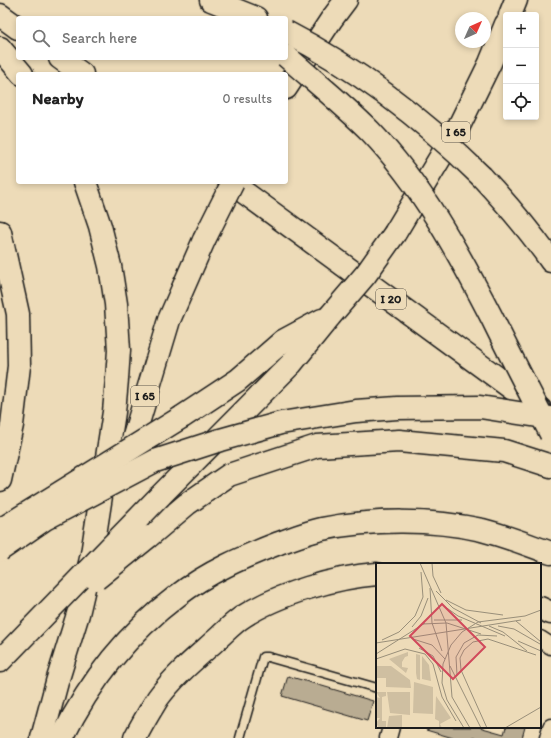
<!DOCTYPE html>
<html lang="en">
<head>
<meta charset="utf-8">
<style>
  body { margin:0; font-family:Itim,sans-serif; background:#f2f2f2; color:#222 }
  .controls { position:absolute; right:12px; top:12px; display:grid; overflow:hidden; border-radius:4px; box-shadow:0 2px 6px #0003 }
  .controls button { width:36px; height:36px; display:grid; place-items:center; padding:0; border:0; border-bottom:1px solid #e0e0e0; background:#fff; color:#222; font:20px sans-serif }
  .compass { position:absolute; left:455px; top:12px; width:36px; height:36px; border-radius:50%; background:#fff; box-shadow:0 2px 6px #0003; rotate:45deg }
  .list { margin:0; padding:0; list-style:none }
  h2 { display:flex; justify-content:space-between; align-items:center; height:52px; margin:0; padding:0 16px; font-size:17px }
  h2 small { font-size:13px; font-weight:400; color:#767676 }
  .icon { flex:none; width:22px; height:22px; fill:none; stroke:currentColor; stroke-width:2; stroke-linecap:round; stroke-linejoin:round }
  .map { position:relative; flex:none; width:551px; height:738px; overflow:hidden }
  .search { position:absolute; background:#fff; box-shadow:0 2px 6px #0003; left:16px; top:16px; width:272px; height:44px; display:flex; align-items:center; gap:10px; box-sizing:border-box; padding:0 14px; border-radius:4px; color:#767676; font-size:15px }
  .panel { position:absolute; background:#fff; box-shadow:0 2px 6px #0003; left:16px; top:72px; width:272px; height:112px; border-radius:4px }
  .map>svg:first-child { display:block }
  .building { fill:#b9ac92; stroke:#1c1c1c }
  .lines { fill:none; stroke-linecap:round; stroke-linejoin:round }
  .service-casing { stroke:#1c1c1c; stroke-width:11 }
  .minor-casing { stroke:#1c1c1c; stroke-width:19 }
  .motorway-casing { stroke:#1c1c1c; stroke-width:25 }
  .service { stroke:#eddbb8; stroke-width:8 }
  .minor { stroke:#eddbb8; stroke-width:16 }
  .motorway { stroke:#eddbb8; stroke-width:22 }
  .motorway-bridge-casing { stroke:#1c1c1c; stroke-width:25; stroke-linecap:butt }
  .motorway-bridge { stroke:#eddbb8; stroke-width:22 }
  .labels { text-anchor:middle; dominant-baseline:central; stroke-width:4; stroke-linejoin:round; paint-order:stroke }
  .shield { fill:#eddbb8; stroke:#5b554b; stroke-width:1 }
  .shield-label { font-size:12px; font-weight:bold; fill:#1c1c1c }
  .inset-road { fill:none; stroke:#998f7a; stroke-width:1 }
  .view { fill:#d1495b; fill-opacity:0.15; stroke:#d1495b; stroke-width:2 }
  .inset-edge { fill:none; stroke:#1c1c1c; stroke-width:2 }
</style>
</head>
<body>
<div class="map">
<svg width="551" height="738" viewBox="0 0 551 738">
  <rect width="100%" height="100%" fill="#eddbb8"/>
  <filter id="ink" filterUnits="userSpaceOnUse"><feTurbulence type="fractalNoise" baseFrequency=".025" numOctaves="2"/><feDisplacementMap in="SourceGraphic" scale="8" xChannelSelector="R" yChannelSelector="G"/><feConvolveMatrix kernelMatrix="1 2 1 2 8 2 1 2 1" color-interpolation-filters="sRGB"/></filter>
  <g filter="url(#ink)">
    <g class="building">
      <polygon points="288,676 373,701 367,721 282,696"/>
      <polygon points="426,727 479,727 504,734 506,727 525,727 522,738 453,738 426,730"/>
    </g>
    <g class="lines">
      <g class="service-casing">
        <polyline id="service" points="240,738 263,657 268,657 377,688"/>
      </g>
      <g class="minor-casing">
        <g id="minor">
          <polyline points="540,639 551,646"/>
          <polyline points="388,738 391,727"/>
          <polyline points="548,738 551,727"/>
        </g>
      </g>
      <g class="motorway-casing">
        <g id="motorway">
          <polyline points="211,0 256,18"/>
          <polyline points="0,15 18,28"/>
          <polyline points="510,15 516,0"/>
          <polyline points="0,48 22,74"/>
          <polyline points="60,58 82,74"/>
          <polyline points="286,88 331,20 346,0"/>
          <path d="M 482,177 C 507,204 530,231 551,261"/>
          <polyline points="230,182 540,409"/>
          <polyline points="0,232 18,314 19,366 12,425 0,480"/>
          <polyline points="395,233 458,128 490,63 506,24"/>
          <polyline points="182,417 238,380 283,341 322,320"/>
          <polyline points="126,463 169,320 204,240"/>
          <polyline points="160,496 291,364 330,316"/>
          <polyline points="148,537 187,504 229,475 317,446 399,441 504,451 551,466"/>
          <polyline points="540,608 551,613"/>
          <polyline points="0,661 30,630"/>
          <polyline points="42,738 57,682 78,614 92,554 114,412 117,379 119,350 116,304 110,266 100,226 85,182"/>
          <path d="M 62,738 C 89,683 128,633 177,596 C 208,572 243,557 279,543 C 293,538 308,532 322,529 C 373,519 432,519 482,530 C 506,536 528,545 551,553"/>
          <path d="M 135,738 C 142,724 150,711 158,698 C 174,676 196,658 216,640 C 225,632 234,622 244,616 C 278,594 336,577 377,574"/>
        </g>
      </g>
      <use href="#service" class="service"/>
      <use href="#minor" class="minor"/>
      <use href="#motorway" class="motorway"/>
      <g class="motorway-bridge-casing">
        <g id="motorway-bridge">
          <path d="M 286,32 C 360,70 423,119 482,177"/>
          <path d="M 286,56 C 313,80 344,105 370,131 C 422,185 458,252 492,318 C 511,357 531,395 551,434"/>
          <polyline points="204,240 233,182"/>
          <polyline points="330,316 366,274 395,233"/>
          <polyline points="0,530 182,417"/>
          <polyline points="0,550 45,519 155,461 220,440 281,423 356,411 397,408 480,407 551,418"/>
          <polyline points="96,579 148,537"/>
          <polyline points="30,630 160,496"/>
        </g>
      </g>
      <use href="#motorway-bridge" class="motorway-bridge"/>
    </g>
  </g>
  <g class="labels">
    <g class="shield">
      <rect x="442" y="122" width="28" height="20" rx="3"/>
      <rect x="376" y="289" width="30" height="20" rx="3"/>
      <rect x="131" y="386" width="28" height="20" rx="3"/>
    </g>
    <g class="shield-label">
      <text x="456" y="132">I 65</text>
      <text x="391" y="299">I 20</text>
      <text x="145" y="396">I 65</text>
    </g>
  </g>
  <g transform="translate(376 563)">
    <rect width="165" height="165" fill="#eddbb8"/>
    <path d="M 32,89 L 32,93 L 29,94 L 26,99 L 26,104 L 32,105 L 30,110 L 13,96 ZM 40,91 L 44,92 L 44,117 L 41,116 L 40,110 ZM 46,93 L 53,102 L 55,118 L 46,116 ZM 0,103 L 15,103 L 34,117 L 35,125 L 10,124 L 10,115 L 0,115 ZM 38,119 L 57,124 L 57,151 L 37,150 ZM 0,129 L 10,129 L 10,133 L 6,134 L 6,158 L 10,158 L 10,165 L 3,165 L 0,160 L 4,155 L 0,155 L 0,134 L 4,135 ZM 11,129 L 34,129 L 34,152 L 14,150 ZM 60,133 L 75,155 L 64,161 L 66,165 L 63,165 L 63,158 L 59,156 ZM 26,152 L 26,165 L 11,165 L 13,153 Z" fill="#cfbfa1"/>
    <path class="inset-road" d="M 44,0 L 70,60 L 76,134 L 94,165M 56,0 L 57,13 L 65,30M 54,25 L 56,60 L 66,88M 60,28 L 77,45 L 105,60M 70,37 L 90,47 L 127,52M 68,43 L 82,53 L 129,73M 58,57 L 86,57M 140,58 L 165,79M 46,61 L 71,60 L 105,71M 113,63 L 127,69 L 151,88M 122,63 L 138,66 L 164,81M 36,64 L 45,53 L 52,35M 37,76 L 56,82 L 69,96M 6,77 L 23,69 L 39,53 L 47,34 L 45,9M 142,78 L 165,88M 0,80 L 145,57M 43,85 L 57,93 L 65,109M 0,91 L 49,60M 0,96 L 29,86 L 49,91 L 57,101 L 66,134 L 80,158M 74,103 L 105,165M 81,112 L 80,94 L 88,80 L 102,72 L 121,73M 88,165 L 71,137 L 66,120 L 67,101 L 75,82 L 86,69 L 102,59 L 149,53 L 165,47M 111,165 L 85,107 L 84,95 L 88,87 L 97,79 L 112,76 L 160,92M 129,165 L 165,144"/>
    <path class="view" d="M 66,41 L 109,84 L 77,116 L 34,73 Z"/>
    <rect width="165" height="165" class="inset-edge"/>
  </g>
</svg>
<div class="controls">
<button>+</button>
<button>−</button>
<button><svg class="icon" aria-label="locate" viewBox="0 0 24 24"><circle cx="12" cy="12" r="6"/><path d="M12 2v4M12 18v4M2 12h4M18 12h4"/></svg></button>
</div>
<svg class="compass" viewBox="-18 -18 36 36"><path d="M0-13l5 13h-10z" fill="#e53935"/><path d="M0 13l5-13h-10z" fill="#767676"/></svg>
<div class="search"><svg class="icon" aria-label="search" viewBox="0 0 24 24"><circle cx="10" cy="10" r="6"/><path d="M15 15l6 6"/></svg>Search here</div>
<section class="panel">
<h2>Nearby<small>0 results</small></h2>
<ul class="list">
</ul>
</section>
</div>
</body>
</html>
